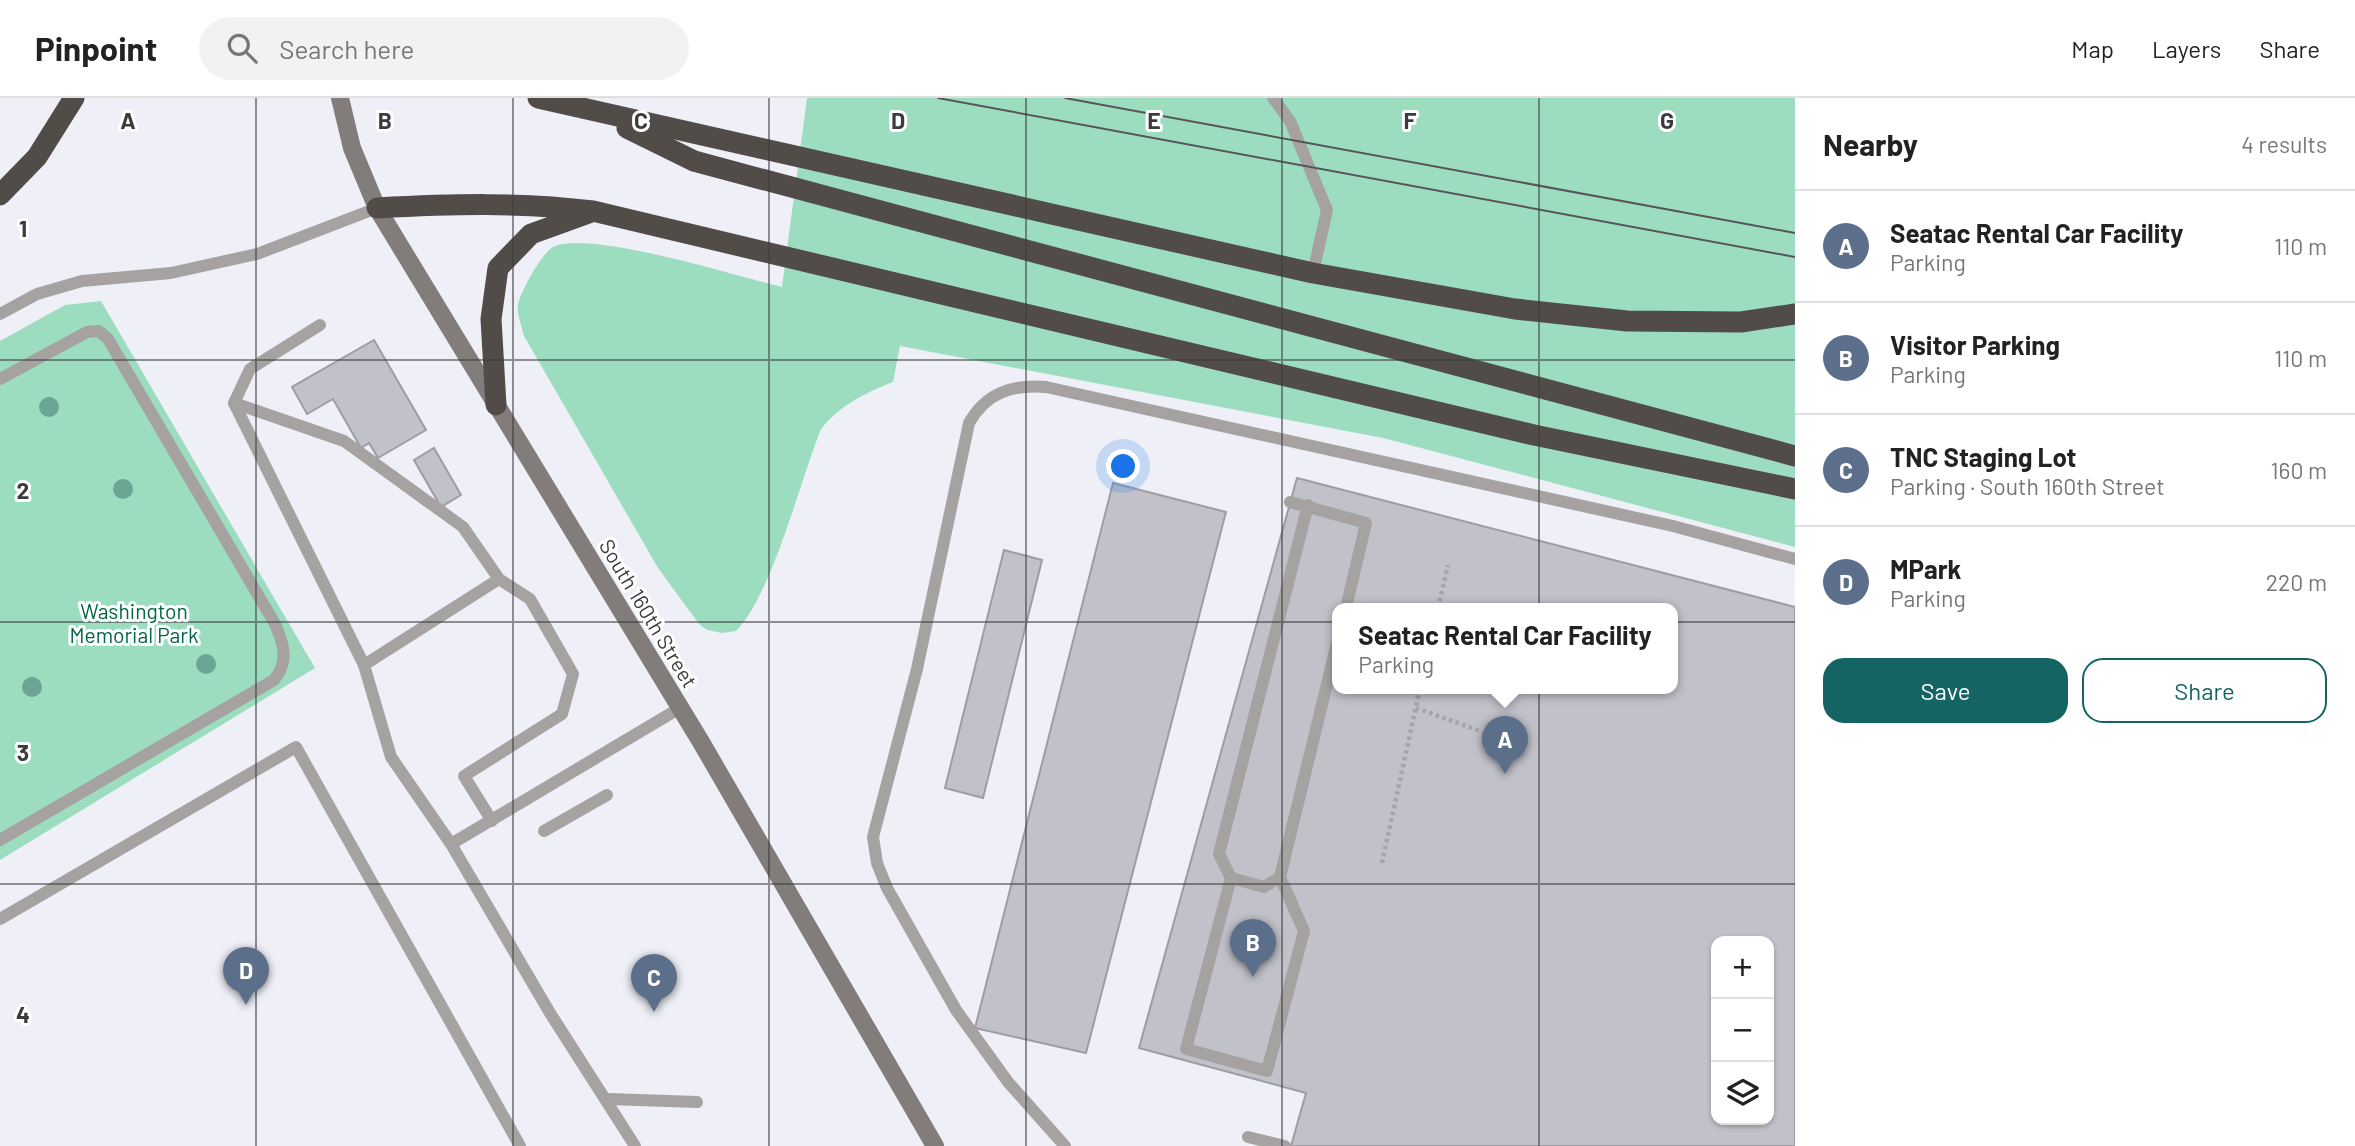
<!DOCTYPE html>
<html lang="en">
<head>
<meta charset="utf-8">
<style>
  body { margin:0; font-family:Barlow,sans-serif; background:#f2f2f2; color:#222 }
  .controls { position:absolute; right:21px; bottom:21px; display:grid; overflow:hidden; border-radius:14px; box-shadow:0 2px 5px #0004 }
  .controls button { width:63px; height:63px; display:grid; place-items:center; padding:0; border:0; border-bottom:2px solid #e0e0e0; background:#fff; color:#222; font:35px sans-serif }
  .you { position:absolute; left:1124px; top:369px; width:24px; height:24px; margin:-18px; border:5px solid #fff; border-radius:50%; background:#1a73e8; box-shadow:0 0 0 10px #1a73e833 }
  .badge { display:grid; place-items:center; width:46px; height:46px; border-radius:50%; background:#146463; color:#fff; font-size:23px; font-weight:700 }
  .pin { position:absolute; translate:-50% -58px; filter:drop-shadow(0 2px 4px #0008) }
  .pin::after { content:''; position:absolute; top:37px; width:24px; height:21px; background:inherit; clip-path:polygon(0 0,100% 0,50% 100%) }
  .popup { position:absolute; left:1332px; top:505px; width:346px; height:91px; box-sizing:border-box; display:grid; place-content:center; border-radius:14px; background:#fff; filter:drop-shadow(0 2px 5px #0005); font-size:23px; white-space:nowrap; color:#767676 }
  .popup b { font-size:26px; color:#222 }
  .popup::after { content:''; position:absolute; left:50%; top:100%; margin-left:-14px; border:14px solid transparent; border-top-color:#fff }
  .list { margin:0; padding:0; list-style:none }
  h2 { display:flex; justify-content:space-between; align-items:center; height:91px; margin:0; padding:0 28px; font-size:30px }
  h2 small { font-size:23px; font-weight:400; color:#767676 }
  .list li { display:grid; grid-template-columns:46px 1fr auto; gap:21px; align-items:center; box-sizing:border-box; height:112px; padding:0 28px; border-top:2px solid #e0e0e0 }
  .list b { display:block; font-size:26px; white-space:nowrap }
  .list p { margin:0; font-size:23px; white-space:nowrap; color:#767676 }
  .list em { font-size:23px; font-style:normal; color:#767676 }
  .actions { display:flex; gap:14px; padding:21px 28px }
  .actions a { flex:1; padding:16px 0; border:2px solid #146463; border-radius:21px; text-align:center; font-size:24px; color:#146463 }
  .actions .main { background:#146463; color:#fff }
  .icon { flex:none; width:38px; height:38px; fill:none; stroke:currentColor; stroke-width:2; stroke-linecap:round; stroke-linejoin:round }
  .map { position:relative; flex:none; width:1795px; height:1048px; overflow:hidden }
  header { display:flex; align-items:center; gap:42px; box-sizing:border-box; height:98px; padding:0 35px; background:#fff; border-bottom:2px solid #e0e0e0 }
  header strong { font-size:33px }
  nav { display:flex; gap:38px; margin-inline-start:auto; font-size:24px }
  .search { width:490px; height:63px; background:#f2f2f2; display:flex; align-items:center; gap:18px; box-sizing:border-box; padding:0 24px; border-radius:38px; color:#767676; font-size:26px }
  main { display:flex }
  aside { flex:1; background:#fff }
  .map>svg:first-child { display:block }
  .green { fill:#9dddbf }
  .building { fill:#c1c2c9; stroke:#9c9da4; stroke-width:2; fill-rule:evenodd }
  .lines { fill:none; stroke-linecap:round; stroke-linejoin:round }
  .path { stroke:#a4a4aa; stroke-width:4.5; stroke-dasharray:3.5 3.5; stroke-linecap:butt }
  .service { stroke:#a6a2a1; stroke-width:12 }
  .secondary { stroke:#827d7a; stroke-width:18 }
  .motorway { stroke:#524c49; stroke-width:21 }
  .tram { stroke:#56565a; stroke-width:2 }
  .tree { fill:#6ca496 }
  .grid { fill:none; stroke:#3b3b3e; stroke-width:2; stroke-opacity:0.55 }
  .labels { text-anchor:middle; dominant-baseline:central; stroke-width:6; stroke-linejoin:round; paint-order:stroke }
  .park-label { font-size:21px; fill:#006546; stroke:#fff }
  .street-label { font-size:21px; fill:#3b3b3e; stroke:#fff }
  .grid-label { font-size:23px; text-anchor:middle; font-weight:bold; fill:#3b3b3e; stroke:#fff; stroke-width:6; stroke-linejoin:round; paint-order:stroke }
</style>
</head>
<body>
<header>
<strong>Pinpoint</strong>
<div class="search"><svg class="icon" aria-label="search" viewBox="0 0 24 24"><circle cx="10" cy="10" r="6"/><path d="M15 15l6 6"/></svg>Search here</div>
<nav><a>Map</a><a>Layers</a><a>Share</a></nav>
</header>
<main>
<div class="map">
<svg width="1795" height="1048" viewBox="0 0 1795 1048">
  <rect width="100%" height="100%" fill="#eff0f7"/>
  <g class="green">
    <path d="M 807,0 L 1795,0 L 1795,449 L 1383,340 L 900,248 L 893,284 C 865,295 840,307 821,331 C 800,383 772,497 736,533 L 722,535 L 707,532 L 699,526 L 658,470 L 524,238 C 522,229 516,215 518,206 C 521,193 543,152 555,148 C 594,133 736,178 782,189 Z"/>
    <polygon points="101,203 315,570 0,762 0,243 65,207"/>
  </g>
  <g class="building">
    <polygon points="374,242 426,332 378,360 369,345 361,350 333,301 307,316 292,289"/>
    <polygon points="434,350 461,397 441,409 414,362"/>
    <path d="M 1297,380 L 1795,509 L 1795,1048 L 1291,1048 L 1306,995 L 1139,950 ZM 1337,510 L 1673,510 L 1673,590 L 1337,590 ZM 1716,843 L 1769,843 L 1769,1022 L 1716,1022 Z"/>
    <polygon points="1113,385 1226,414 1086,955 975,930"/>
    <polygon points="1004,452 1042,462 983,700 945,690"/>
  </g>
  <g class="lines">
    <g class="path">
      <polyline points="1438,510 1448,467"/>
      <polyline points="1416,610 1480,633"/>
      <polyline points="1382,765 1420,590"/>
    </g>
    <g class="service">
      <polyline points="1273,0 1290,23 1327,112 1313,175"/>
      <polyline points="0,216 37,196 82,183 171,175 257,156 377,110"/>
      <path d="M 0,281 L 87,234 L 99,233 L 108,241 L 275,526 C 284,546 289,564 274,582 L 0,742"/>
      <polyline points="234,305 250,271 320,227"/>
      <polyline points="1290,404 1366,425 1346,510"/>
      <polyline points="1308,407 1219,756 1231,780 1264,789 1280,779 1337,545"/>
      <polyline points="364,567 499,481"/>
      <polyline points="492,723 464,678 562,616 573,576 530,501 499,481 463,429 344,343 234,305 364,567 391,659 451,746 550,915 635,1048"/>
      <polyline points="544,733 607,697"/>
      <polyline points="451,746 680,610"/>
      <polyline points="1231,780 1186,951 1267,973 1304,833 1280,779"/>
      <polyline points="0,821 296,649 520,1048"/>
      <polyline points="608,1001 697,1004"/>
      <polyline points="1248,1039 1285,1048"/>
      <path d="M 1065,1048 L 1008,984 L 956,912 L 887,790 L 877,765 L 873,739 L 917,571 L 969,325 C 986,295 1012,286 1046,289 L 1673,428 L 1795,461"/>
    </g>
    <polyline class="secondary" points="340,0 352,50 377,110 701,644 935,1048"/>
    <g class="motorway">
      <polyline points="538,0 1313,175 1515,211 1627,223 1741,224 1795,216"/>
      <polyline points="627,30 694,63 1795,358"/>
      <polyline points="0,97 37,59 74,0"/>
      <path d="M 377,110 C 451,106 521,104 593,113 L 1534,337 L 1795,391"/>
      <polyline points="496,307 491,221 498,170 531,136 589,115"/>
    </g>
    <g class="tram">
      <polyline points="938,0 1795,159"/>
      <polyline points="1065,0 1795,135"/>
    </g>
  </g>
  <g class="tree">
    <circle cx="49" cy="309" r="10"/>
    <circle cx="123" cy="391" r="10"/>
    <circle cx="206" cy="566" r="10"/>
    <circle cx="32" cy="589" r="10"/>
  </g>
  <path class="grid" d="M 256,0 L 256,1048M 513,0 L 513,1048M 769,0 L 769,1048M 1026,0 L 1026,1048M 1282,0 L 1282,1048M 1539,0 L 1539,1048M 0,262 L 1795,262M 0,524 L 1795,524M 0,786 L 1795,786"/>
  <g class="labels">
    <g class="park-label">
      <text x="134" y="512">Washington<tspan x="134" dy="24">Memorial Park</tspan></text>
    </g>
    <g class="street-label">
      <text transform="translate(649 515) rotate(59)">South 160th Street</text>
    </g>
  </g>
  <g class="grid-label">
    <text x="128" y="31">A</text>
    <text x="385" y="31">B</text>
    <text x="641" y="31">C</text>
    <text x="898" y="31">D</text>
    <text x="1154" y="31">E</text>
    <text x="1410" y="31">F</text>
    <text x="1667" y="31">G</text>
    <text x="23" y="139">1</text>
    <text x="23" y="401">2</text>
    <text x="23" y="663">3</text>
    <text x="23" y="925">4</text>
  </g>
</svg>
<div class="controls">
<button>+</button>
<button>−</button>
<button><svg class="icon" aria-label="layers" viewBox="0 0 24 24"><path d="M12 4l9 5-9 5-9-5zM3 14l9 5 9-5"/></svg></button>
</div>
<div class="you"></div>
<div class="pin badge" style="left:1505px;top:676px;background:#5c6f8a">A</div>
<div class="popup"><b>Seatac Rental Car Facility</b>Parking</div>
<div class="pin badge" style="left:1253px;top:879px;background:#5c6f8a">B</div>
<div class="pin badge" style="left:654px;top:914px;background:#5c6f8a">C</div>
<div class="pin badge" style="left:246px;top:907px;background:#5c6f8a">D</div>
</div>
<aside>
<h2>Nearby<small>4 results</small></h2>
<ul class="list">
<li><span class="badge" style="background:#5c6f8a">A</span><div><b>Seatac Rental Car Facility</b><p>Parking</p></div><em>110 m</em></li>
<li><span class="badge" style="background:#5c6f8a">B</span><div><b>Visitor Parking</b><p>Parking</p></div><em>110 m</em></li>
<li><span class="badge" style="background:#5c6f8a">C</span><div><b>TNC Staging Lot</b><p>Parking · South 160th Street</p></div><em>160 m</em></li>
<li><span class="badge" style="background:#5c6f8a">D</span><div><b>MPark</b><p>Parking</p></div><em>220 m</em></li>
</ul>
<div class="actions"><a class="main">Save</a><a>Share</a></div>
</aside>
</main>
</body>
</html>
